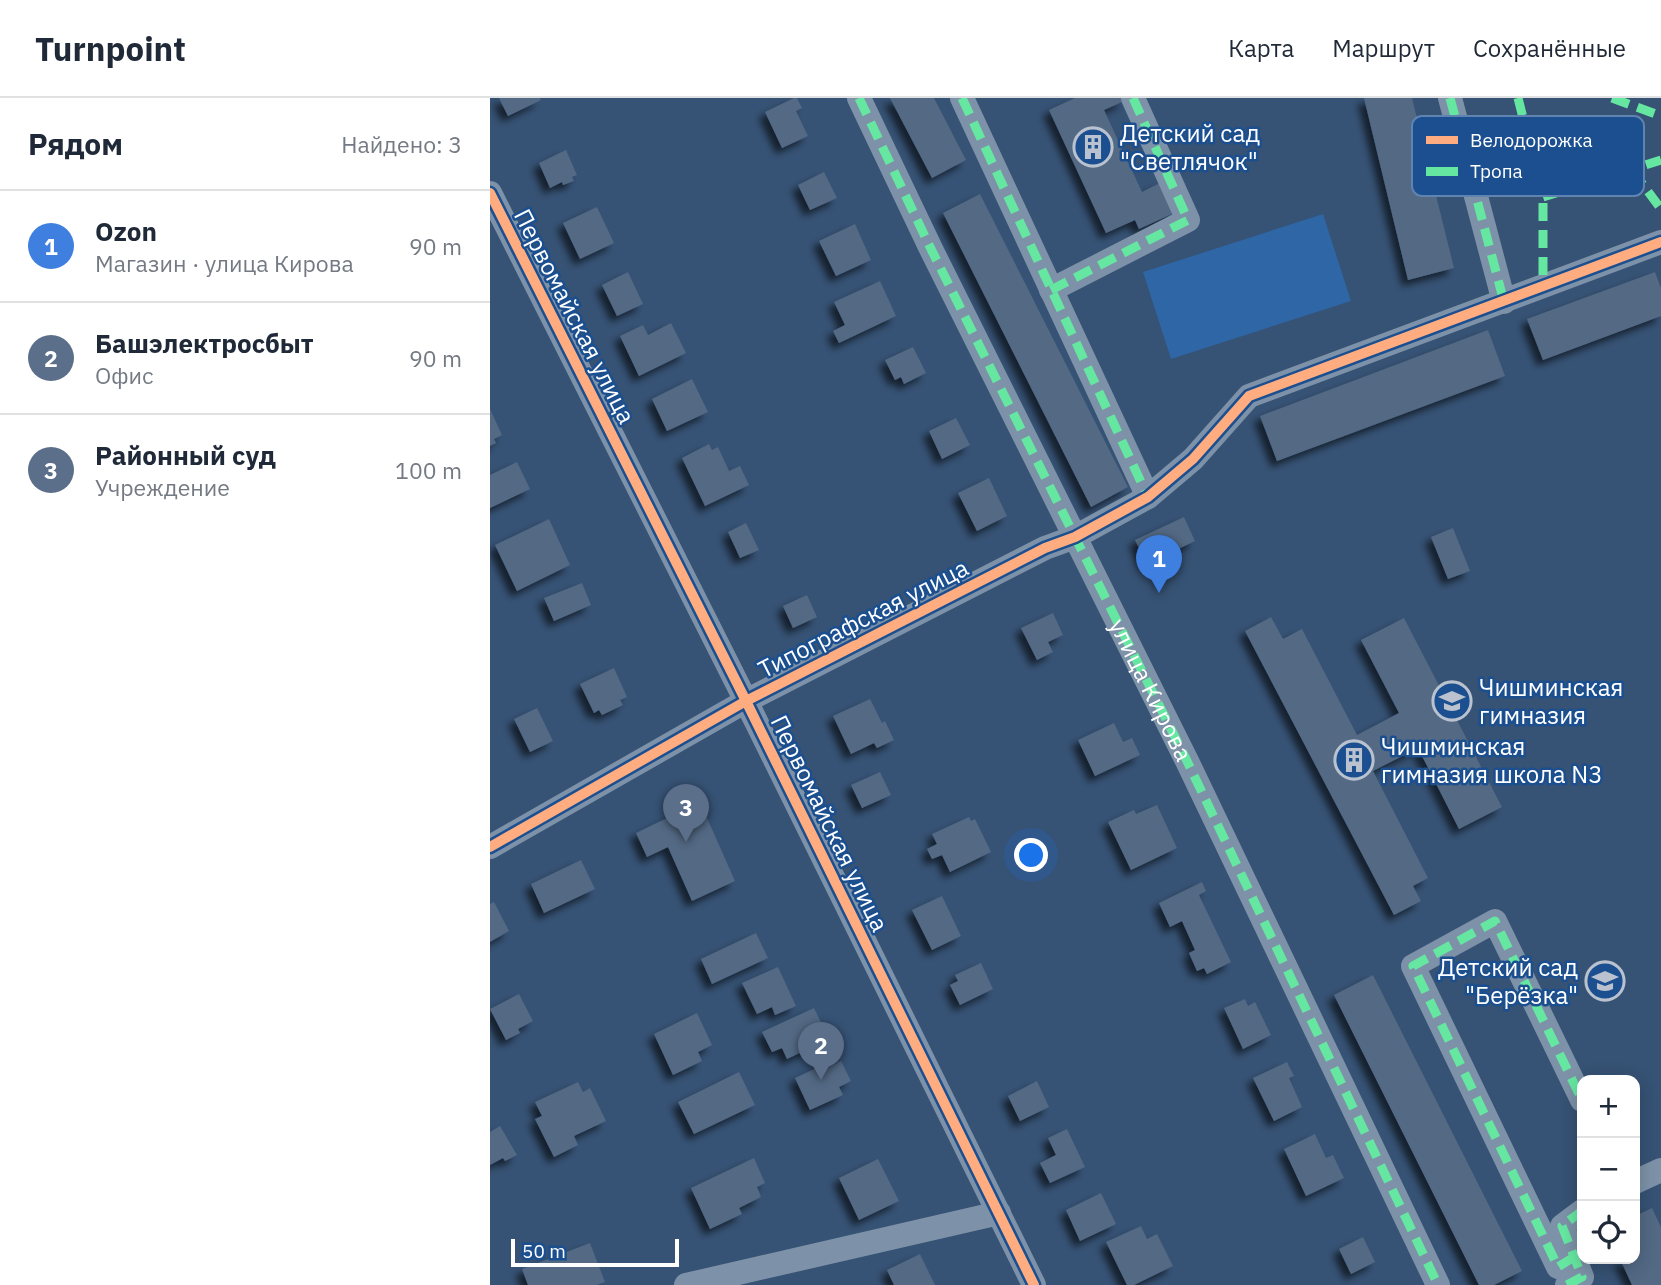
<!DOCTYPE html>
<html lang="ru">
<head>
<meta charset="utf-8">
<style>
  body { margin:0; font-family:"IBM Plex Sans",sans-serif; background:#f2f2f3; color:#1f2937 }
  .controls { position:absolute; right:21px; bottom:21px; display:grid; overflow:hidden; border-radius:14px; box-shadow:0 4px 18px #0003 }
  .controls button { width:63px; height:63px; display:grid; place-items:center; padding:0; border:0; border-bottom:2px solid #e0e1e3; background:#fff; color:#1f2937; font:35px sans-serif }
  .scale { position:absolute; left:21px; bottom:18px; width:168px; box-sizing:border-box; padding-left:7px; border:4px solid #fff; border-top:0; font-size:19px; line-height:24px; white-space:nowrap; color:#fff; -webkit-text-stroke:5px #1b4f8f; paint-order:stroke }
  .you { position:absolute; left:542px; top:758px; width:24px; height:24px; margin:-18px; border:5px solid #fff; border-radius:50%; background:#1a73e8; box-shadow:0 0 0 10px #1a73e833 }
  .badge { display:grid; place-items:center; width:46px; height:46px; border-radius:50%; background:#646e7b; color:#fff; font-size:23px; font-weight:700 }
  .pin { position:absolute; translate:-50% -58px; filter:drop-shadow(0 2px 4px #0008) }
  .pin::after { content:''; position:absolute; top:37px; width:24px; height:21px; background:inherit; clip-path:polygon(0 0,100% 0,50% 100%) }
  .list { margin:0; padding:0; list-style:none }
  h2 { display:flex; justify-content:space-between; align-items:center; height:91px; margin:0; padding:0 28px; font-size:30px }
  h2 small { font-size:23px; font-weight:400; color:#747a83 }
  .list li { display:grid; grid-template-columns:46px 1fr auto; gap:21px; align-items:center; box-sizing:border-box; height:112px; padding:0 28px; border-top:2px solid #e0e1e3 }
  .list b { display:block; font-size:26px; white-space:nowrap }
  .list p { margin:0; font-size:23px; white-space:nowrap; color:#747a83 }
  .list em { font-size:23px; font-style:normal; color:#747a83 }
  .icon { flex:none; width:38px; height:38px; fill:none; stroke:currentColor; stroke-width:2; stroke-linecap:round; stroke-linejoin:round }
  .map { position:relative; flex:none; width:1171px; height:1187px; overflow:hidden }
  header { display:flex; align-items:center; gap:42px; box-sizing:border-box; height:98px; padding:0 35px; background:#fff; border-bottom:2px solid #e0e1e3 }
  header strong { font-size:33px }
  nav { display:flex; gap:38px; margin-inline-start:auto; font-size:24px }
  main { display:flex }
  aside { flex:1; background:#fff }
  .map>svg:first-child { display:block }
  .grass { fill:#2f66a5 }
  .building { fill:#526984; filter:url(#shadow) }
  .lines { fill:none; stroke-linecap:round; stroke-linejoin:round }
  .minor { stroke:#7d92a8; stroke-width:24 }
  .quiet { stroke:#66e7a1; stroke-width:9; stroke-dasharray:18 9; stroke-linecap:butt }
  .cycleway-casing { stroke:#1b4f8f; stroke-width:15 }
  .cycleway { stroke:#ffac80; stroke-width:10 }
  .labels { text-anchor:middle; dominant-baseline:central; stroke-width:5; stroke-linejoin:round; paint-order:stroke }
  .poi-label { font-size:24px; fill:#fff; stroke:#1b4f8f; text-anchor:start }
  .street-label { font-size:24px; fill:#fff; stroke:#1b4f8f }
  .key { fill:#1b4f8f; stroke:#5f84b1; stroke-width:2 }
  .key-label { font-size:19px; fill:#fff }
</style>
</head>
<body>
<header>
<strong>Turnpoint</strong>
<nav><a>Карта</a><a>Маршрут</a><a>Сохранённые</a></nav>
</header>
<main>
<aside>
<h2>Рядом<small>Найдено: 3</small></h2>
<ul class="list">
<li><span class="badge" style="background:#3f7fe0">1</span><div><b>Ozon</b><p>Магазин · улица Кирова</p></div><em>90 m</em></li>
<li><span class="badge" style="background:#5c6f8a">2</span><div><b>Башэлектросбыт</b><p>Офис</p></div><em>90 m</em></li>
<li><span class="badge" style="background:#5c6f8a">3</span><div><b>Районный суд</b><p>Учреждение</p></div><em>100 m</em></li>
</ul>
</aside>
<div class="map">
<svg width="1171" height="1187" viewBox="0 0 1171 1187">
  <defs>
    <filter id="shadow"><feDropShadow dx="-6" dy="6" stdDeviation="3.5" flood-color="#0009"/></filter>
  </defs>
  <rect width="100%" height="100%" fill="#365274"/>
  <polygon class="grass" points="833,116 861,203 681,261 653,174"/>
  <g class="building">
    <polygon points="9,0 50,0 51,2 18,18"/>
    <polygon points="304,0 307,0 312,10 306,13 318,38 292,50 275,14"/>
    <polygon points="400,0 444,0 476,62 442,80"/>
    <polygon points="585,0 633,0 634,3 614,12 652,94 670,85 684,115 649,131 645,122 616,135 559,12"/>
    <polygon points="874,0 922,0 964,170 918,182"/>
    <polygon points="76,52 87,77 82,79 84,83 73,87 72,84 60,90 49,65"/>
    <polygon points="334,74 347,100 320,112 308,87"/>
    <polygon points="490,96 638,389 601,409 453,115"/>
    <polygon points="107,109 124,145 90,161 73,125"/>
    <polygon points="365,126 381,162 346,178 329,143"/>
    <polygon points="138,174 153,206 127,218 112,187"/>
    <polygon points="1165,174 1171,190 1171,218 1053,262 1037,221"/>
    <polygon points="390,183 406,218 349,245 343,233 355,227 344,204"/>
    <polygon points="181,225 196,255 149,278 130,238 153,227 158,237"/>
    <polygon points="998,232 1015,278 787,363 770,318"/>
    <polygon points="423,249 436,275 414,286 411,279 405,282 395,262"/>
    <polygon points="202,281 218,314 177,333 162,301"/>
    <polygon points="0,311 12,337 4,341 6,345 0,348"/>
    <polygon points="466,320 480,347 452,361 439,333"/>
    <polygon points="219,346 222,352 228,349 239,373 250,368 259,387 215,408 192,360"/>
    <polygon points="27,364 40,391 0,410 0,377"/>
    <polygon points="499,380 517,418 487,433 468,395"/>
    <polygon points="694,419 705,443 657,466 645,442"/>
    <polygon points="59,421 80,467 27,493 5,447"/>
    <polygon points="256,425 269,452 250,460 238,434"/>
    <polygon points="963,430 980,473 958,481 941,439"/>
    <polygon points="92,485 101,507 64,523 54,500"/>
    <polygon points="317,497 327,519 303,530 293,508"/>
    <polygon points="563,515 573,537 558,544 563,554 547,562 531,530"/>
    <polygon points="781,519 793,541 812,531 867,637 909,615 871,542 914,520 1012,709 969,731 928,650 883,673 938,780 923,788 931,803 904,817 755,533"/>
    <polygon points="124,570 137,599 130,602 133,607 112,617 109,612 104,615 90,586"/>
    <polygon points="380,601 392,625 395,623 404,642 387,650 384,645 361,656 343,618"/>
    <polygon points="47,610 63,643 40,654 24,621"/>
    <polygon points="624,625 633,644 642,640 650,657 605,678 588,642"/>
    <polygon points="390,674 401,697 372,710 361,687"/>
    <polygon points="210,704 245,783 202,803 178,749 157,759 146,735"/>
    <polygon points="667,707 687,750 641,772 618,724 644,712 646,716"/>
    <polygon points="479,719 481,723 485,721 501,754 460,774 452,757 442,761 437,751 447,746 442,736"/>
    <polygon points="91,762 105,791 54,815 41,786"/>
    <polygon points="712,784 716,793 709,797 741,864 717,876 714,870 707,873 699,855 705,852 692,823 680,829 669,805"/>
    <polygon points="452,798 471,838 442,852 422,812"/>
    <polygon points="4,804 19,833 0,844 0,806"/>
    <polygon points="266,835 278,860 222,886 211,861"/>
    <polygon points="491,865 503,891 470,907 460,887 468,883 465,877"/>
    <polygon points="288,869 306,908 285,917 282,909 267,916 252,885"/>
    <polygon points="883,877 1032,1173 1004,1187 989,1187 844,897"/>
    <polygon points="29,896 43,923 28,931 30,935 16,942 0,911"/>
    <polygon points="755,901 758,908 765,904 781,937 753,951 734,910"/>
    <polygon points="324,910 339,941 297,961 292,950 282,954 272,934"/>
    <polygon points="207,915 222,947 208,954 212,963 183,977 164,936"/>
    <polygon points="351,963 361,983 349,989 353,997 320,1012 305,980 335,966 337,970"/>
    <polygon points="797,964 804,978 799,980 812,1009 784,1023 763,980"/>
    <polygon points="249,974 265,1007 204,1036 188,1004"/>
    <polygon points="547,983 559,1009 530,1023 518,998"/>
    <polygon points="88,984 93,994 100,990 116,1023 84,1038 88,1047 64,1059 45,1021 52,1018 45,1004"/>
    <polygon points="10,1028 27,1057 15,1063 13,1060 0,1067 0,1034"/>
    <polygon points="577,1031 595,1069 560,1085 550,1065 566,1057 558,1040"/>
    <polygon points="825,1036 836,1060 843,1057 854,1080 816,1098 794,1051"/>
    <polygon points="264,1060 275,1085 267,1089 271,1099 249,1110 252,1116 220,1131 201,1090"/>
    <polygon points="388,1061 409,1103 369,1122 349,1080"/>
    <polygon points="611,1095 626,1126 590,1143 576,1112"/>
    <polygon points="1162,1110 1171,1129 1171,1187 1142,1187 1130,1161 1145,1161 1145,1118"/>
    <polygon points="651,1128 657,1141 667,1136 683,1168 644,1187 637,1187 616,1144"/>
    <polygon points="873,1139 885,1164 861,1176 849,1151"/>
    <polygon points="100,1145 115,1184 107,1187 38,1187 32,1171"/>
    <polygon points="430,1156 445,1187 404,1187 397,1172"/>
  </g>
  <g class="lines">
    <g class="minor">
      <path id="s1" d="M 369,0 L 441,151 L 697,663 L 948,1187"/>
      <polyline points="472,0 658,399"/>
      <polyline points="960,0 1014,204"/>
      <polyline points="0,95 256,603 544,1187"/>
      <polyline points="561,192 698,122 643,0"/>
      <polyline points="0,749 256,603 555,450 585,439 658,399 703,361 759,298 1171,144"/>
      <polyline points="1145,1084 1171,1072"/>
      <polyline points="1084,1159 1068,1169 923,868 1005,823 1092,1002"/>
      <polyline points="196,1187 509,1115"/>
      <polyline points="1077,1187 1092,1179 1072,1128 1092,1113"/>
    </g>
    <g class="quiet">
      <polyline points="369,0 441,151 697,663 948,1187"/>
      <polyline points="472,0 658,399"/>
      <polyline points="960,0 1014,204"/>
      <polyline points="1028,0 1053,99 1053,189"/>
      <polyline points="1122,0 1171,18"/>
      <polyline points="1142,72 1171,111"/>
      <polyline points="1053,99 1171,62"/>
      <polyline points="561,192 698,122 643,0"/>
      <polyline points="1084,1159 1068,1169 923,868 1005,823 1092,1002"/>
      <polyline points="1077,1187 1092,1179 1072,1128 1092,1113"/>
    </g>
    <g class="cycleway-casing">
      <g id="cycleway">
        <polyline points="0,95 256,603 544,1187"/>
        <polyline points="0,749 256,603 555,450 585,439 658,399 703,361 759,298 1171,144"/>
      </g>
    </g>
    <use href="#cycleway" class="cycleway"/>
  </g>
  <defs>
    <g id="building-ring" transform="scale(2.0125)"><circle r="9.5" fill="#1b4f8f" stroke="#b9c2ce" stroke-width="1.5"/><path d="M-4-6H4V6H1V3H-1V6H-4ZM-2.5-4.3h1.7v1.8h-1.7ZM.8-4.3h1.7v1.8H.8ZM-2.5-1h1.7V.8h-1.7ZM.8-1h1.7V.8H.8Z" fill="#b9c2ce"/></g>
    <g id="school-ring" transform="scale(2.0125)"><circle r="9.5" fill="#1b4f8f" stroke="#b9c2ce" stroke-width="1.5"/><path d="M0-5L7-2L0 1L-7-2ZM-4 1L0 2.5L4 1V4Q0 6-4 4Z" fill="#b9c2ce"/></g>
  </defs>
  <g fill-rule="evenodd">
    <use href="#building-ring" x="603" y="49"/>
    <use href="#school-ring" x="962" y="603"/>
    <use href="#building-ring" x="864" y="662"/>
    <use href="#school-ring" x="1115" y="883"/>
  </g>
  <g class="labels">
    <g class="poi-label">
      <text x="630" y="35">Детский сад<tspan x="630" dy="28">"Светлячок"</tspan></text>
      <text x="989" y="589">Чишминская<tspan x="989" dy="28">гимназия</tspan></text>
      <text x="891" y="648">Чишминская<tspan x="891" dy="28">гимназия школа N3</tspan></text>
      <text x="1088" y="869" text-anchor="end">Детский сад<tspan x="1088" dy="28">"Берёзка"</tspan></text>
    </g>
    <g class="street-label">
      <text transform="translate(85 218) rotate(63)">Первомайская улица</text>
      <text transform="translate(373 520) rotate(-27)">Типографская улица</text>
      <text stroke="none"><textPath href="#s1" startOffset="660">улица Кирова</textPath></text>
      <text transform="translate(340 725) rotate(64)">Первомайская улица</text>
    </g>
  </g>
  <rect x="922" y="18" width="232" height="80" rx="10" class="key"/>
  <rect x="936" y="38" width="32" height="8" fill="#ffac80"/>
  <rect x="936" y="69" width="32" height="9" fill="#66e7a1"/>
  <g class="key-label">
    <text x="980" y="49">Велодорожка</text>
    <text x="980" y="80">Тропа</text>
  </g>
</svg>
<div class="controls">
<button>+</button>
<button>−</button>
<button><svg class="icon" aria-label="locate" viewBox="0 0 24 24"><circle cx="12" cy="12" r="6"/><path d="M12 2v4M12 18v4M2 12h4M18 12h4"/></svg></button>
</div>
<div class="scale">50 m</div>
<div class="you"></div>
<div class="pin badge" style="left:669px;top:495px;background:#3f7fe0">1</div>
<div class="pin badge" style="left:331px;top:982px;background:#5c6f8a">2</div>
<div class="pin badge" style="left:196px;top:744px;background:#5c6f8a">3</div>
</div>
</main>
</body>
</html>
